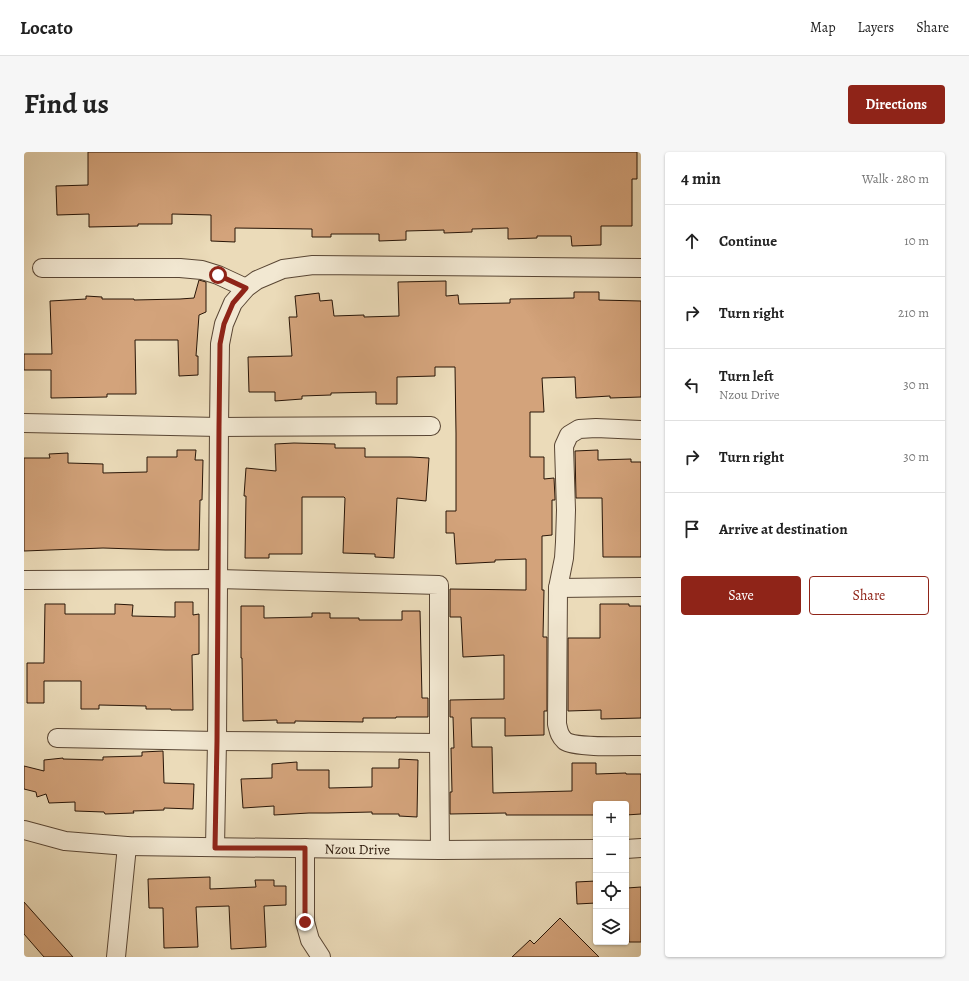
<!DOCTYPE html>
<html lang="en">
<head>
<meta charset="utf-8">
<style>
  body { margin:0; font-family:Alegreya,serif; background:#f6f6f6; color:#222 }
  .controls { position:absolute; right:12px; bottom:12px; display:grid; overflow:hidden; border-radius:4px; box-shadow:0 1px 3px #0004 }
  .controls button { width:36px; height:36px; display:grid; place-items:center; padding:0; border:0; border-bottom:1px solid #e0e0e0; background:#fff; color:#222; font:20px sans-serif }
  .stop { position:absolute; width:12px; height:12px; margin:-9px; border:3px solid #8f2418; border-radius:50%; background:#fff }
  .stop.end { background:#8f2418; border-color:#fff; box-shadow:0 1px 4px #0008 }
  .list { margin:0; padding:0; list-style:none }
  h2 { display:flex; justify-content:space-between; align-items:center; height:52px; margin:0; padding:0 16px; font-size:17px }
  h2 small { font-size:13px; font-weight:400; color:#767676 }
  .list li { display:grid; grid-template-columns:26px 1fr auto; gap:12px; align-items:center; box-sizing:border-box; height:72px; padding:0 16px; border-top:1px solid #e0e0e0 }
  .list b { display:block; font-size:15px; white-space:nowrap }
  .list p { margin:0; font-size:13px; white-space:nowrap; color:#767676 }
  .list em { font-size:13px; font-style:normal; color:#767676 }
  .actions { display:flex; gap:8px; padding:12px 16px }
  .actions a { flex:1; padding:9px 0; border:1px solid #8f2418; border-radius:4px; text-align:center; font-size:14px; color:#8f2418 }
  .actions .main { background:#8f2418; color:#fff }
  .icon { flex:none; width:22px; height:22px; fill:none; stroke:currentColor; stroke-width:2; stroke-linecap:round; stroke-linejoin:round }
  .map { position:relative; flex:none; width:617px; height:805px; overflow:hidden; border-radius:4px }
  header { display:flex; align-items:center; gap:24px; box-sizing:border-box; height:56px; padding:0 20px; background:#fff; border-bottom:1px solid #e0e0e0 }
  header strong { font-size:19px }
  nav { display:flex; gap:22px; margin-inline-start:auto; font-size:14px }
  .intro { display:flex; align-items:center; justify-content:space-between; box-sizing:border-box; height:96px; padding:0 24px }
  h1 { margin:0; font-size:28px }
  .button { padding:10px 18px; border-radius:4px; background:#8f2418; color:#fff; font-size:14px; font-weight:700 }
  main { display:flex; gap:24px; padding:0 24px }
  aside { flex:1; background:#fff; border-radius:4px; box-shadow:0 1px 3px #0004 }
  .map>svg:first-child { display:block }
  .building { fill:#d3a37b; stroke:#281507 }
  .lines { fill:none; stroke-linecap:round; stroke-linejoin:round }
  .minor-casing { stroke:#594634; stroke-width:20 }
  .minor { stroke:#f2e8d2; stroke-width:18 }
  .route { stroke:#8f2418; stroke-width:5 }
  .labels { text-anchor:middle; dominant-baseline:central; stroke-width:3; stroke-linejoin:round; paint-order:stroke }
  .street-label { font-size:14px; fill:#281507; stroke:#f2e8d2 }
</style>
</head>
<body>
<header>
<strong>Locato</strong>
<nav><a>Map</a><a>Layers</a><a>Share</a></nav>
</header>
<div class="intro"><h1>Find us</h1><a class="button">Directions</a></div>
<main>
<div class="map">
<svg width="617" height="805" viewBox="0 0 617 805">
  <rect width="100%" height="100%" fill="#ebdbb9"/>
  <filter id="stains"><feTurbulence type="fractalNoise" baseFrequency=".005" numOctaves="4"/><feColorMatrix values="0 0 0 0 .2 0 0 0 0 .09 0 0 0 0 .02 0 0 0 .5 -.17"/></filter>
  <radialGradient id="worn" r=".72"><stop offset=".6" stop-color="#630" stop-opacity="0"/><stop offset="1" stop-color="#630" stop-opacity=".3"/></radialGradient>
  <g class="building">
    <polygon points="64,0 613,0 613,27 608,27 608,74 577,74 577,93 548,94 547,84 513,84 513,86 484,87 484,76 448,77 448,80 420,81 420,78 382,79 382,88 355,89 355,82 307,82 307,85 288,85 288,77 211,76 211,90 187,89 187,63 148,62 148,72 114,72 114,74 65,75 65,62 33,63 32,34 64,33"/>
    <polygon points="175,128 182,130 182,160 175,163 172,204 174,204 174,223 155,224 154,188 111,188 112,242 83,242 83,245 27,246 27,218 0,218 0,202 28,202 26,149 62,147 62,144 78,145 78,147 110,147 110,148 156,147 170,146"/>
    <polygon points="422,129 422,144 434,143 435,152 486,151 486,147 550,146 550,140 575,140 575,148 617,149 617,245 586,246 586,244 552,246 551,225 518,226 520,260 506,260 506,305 520,305 520,327 530,326 531,346 531,348 528,348 528,383 518,384 518,438 520,438 519,485 523,485 523,559 520,559 520,583 481,584 481,566 447,566 448,595 468,595 469,641 548,639 548,611 572,611 572,622 602,621 602,622 617,622 617,662 602,663 602,652 572,652 572,663 482,663 482,661 426,662 426,640 428,640 427,596 430,596 429,565 426,565 426,548 480,547 480,503 439,505 437,465 426,465 426,437 502,438 502,407 471,408 471,410 432,412 430,381 422,381 422,359 432,359 432,281 431,215 411,215 411,224 373,225 373,252 352,252 352,240 307,241 307,243 278,244 278,247 251,249 251,240 225,240 224,205 268,204 265,165 273,165 271,144 295,141 296,149 308,148 310,164 340,163 340,165 375,164 374,130"/>
    <polygon points="270,291 311,292 311,296 341,296 341,305 387,305 405,306 402,349 373,346 370,406 351,405 351,402 319,401 321,346 320,345 278,345 278,402 245,402 245,406 221,406 222,344 220,344 222,316 252,319 251,292"/>
    <polygon points="153,298 172,298 171,308 179,308 178,348 176,348 175,398 141,398 79,396 0,399 0,306 26,306 25,302 44,301 44,311 79,312 79,321 123,320 123,305 153,305"/>
    <polygon points="574,298 574,308 607,307 607,310 617,310 617,405 579,405 578,346 552,346 551,299"/>
    <polygon points="151,450 169,450 169,463 175,462 175,502 168,503 169,558 147,558 147,557 122,557 122,554 75,553 75,557 57,557 57,529 20,529 20,551 3,551 3,511 20,511 21,452 41,452 41,462 91,462 91,452 109,453 108,464 151,465"/>
    <polygon points="576,452 605,452 605,454 617,454 617,566 577,567 577,558 544,559 544,486 576,486"/>
    <polygon points="217,454 240,454 240,466 288,465 288,461 306,461 306,466 335,466 335,468 378,468 378,459 396,459 398,546 404,546 404,565 372,565 372,566 339,566 339,570 271,569 271,571 253,571 253,568 219,569 218,506 217,506"/>
    <polygon points="139,599 140,631 170,632 169,657 140,656 140,658 109,659 110,661 81,662 80,660 51,659 51,650 25,651 22,642 13,645 12,640 0,637 0,614 20,619 20,608 39,606 39,607 79,608 79,605 118,604 118,600"/>
    <polygon points="375,607 394,608 393,665 375,664 375,662 348,662 348,660 304,661 285,661 250,663 250,654 219,656 217,627 248,626 248,612 273,610 273,618 305,618 305,636 348,635 348,616 375,616"/>
    <polygon points="186,725 186,737 232,735 231,728 250,728 250,734 262,734 262,753 240,754 242,795 207,797 205,754 172,755 174,795 140,796 139,756 125,756 124,727"/>
    <polygon points="572,729 572,751 553,752 552,730"/>
    <polygon points="617,735 617,790 605,790 603,736"/>
    <polygon points="0,750 49,805 20,805 0,782"/>
    <polygon points="536,766 575,805 488,805 506,788 510,792"/>
  </g>
  <g class="lines">
    <g class="minor-casing">
      <g id="minor">
        <polyline points="18,116 156,116 178,118 194,123 222,136"/>
        <polyline points="0,271 195,275 407,274"/>
        <path d="M 617,278 L 572,276 L 555,277 L 545,283 L 540,294 L 542,358 L 541,390 L 540,406 L 534,436 L 533,572 C 535,580 535,583 541,589 C 551,596 602,594 617,594"/>
        <polyline points="0,428 194,427 415,433 415,591 416,698"/>
        <polyline points="534,436 617,435"/>
        <polyline points="33,586 193,589 415,591"/>
        <path id="s1" d="M 0,678 L 41,689 L 103,694 L 416,698 L 572,697"/>
        <polyline points="191,695 193,589 195,275 196,192 200,172 209,151 222,136 233,128 259,117 289,113 617,116"/>
        <polyline points="281,696 281,770 286,788 297,805"/>
        <polyline points="602,697 617,696"/>
        <polyline points="92,805 103,694"/>
      </g>
    </g>
    <use href="#minor" class="minor"/>
  </g>
  <g class="lines">
    <polyline class="route" points="194,123 222,136 209,151 200,172 196,192 195,275 193,589 191,696 281,696 281,770"/>
  </g>
  <g class="labels">
    <g class="street-label">
      <text stroke="none"><textPath href="#s1" startOffset="335">Nzou Drive</textPath></text>
    </g>
  </g>
  <rect width="100%" height="100%" filter="url(#stains)"/>
  <rect width="100%" height="100%" fill="url(#worn)"/>
</svg>
<div class="controls">
<button>+</button>
<button>−</button>
<button><svg class="icon" aria-label="locate" viewBox="0 0 24 24"><circle cx="12" cy="12" r="6"/><path d="M12 2v4M12 18v4M2 12h4M18 12h4"/></svg></button>
<button><svg class="icon" aria-label="layers" viewBox="0 0 24 24"><path d="M12 4l9 5-9 5-9-5zM3 14l9 5 9-5"/></svg></button>
</div>
<div class="stop" style="left:194px;top:123px"></div>
<div class="stop end" style="left:281px;top:770px"></div>
</div>
<aside>
<h2>4 min<small>Walk · 280 m</small></h2>
<ul class="list">
<li><svg class="icon" aria-label="ahead" viewBox="0 0 24 24"><path d="M12 20V5M6 11l6-6 6 6"/></svg><div><b>Continue</b></div><em>10 m</em></li>
<li><svg class="icon" aria-label="right" viewBox="0 0 24 24"><path d="M7 20v-9h11M14 6l5 5-5 5"/></svg><div><b>Turn right</b></div><em>210 m</em></li>
<li><svg class="icon" aria-label="left" viewBox="0 0 24 24"><path d="M17 20v-9H6M10 6l-5 5 5 5"/></svg><div><b>Turn left</b><p>Nzou Drive</p></div><em>30 m</em></li>
<li><svg class="icon" aria-label="right" viewBox="0 0 24 24"><path d="M7 20v-9h11M14 6l5 5-5 5"/></svg><div><b>Turn right</b></div><em>30 m</em></li>
<li><svg class="icon" aria-label="arrive" viewBox="0 0 24 24"><path d="M6 21V4h12l-3 4 3 4H6"/></svg><div><b>Arrive at destination</b></div></li>
</ul>
<div class="actions"><a class="main">Save</a><a>Share</a></div>
</aside>
</main>
</body>
</html>
